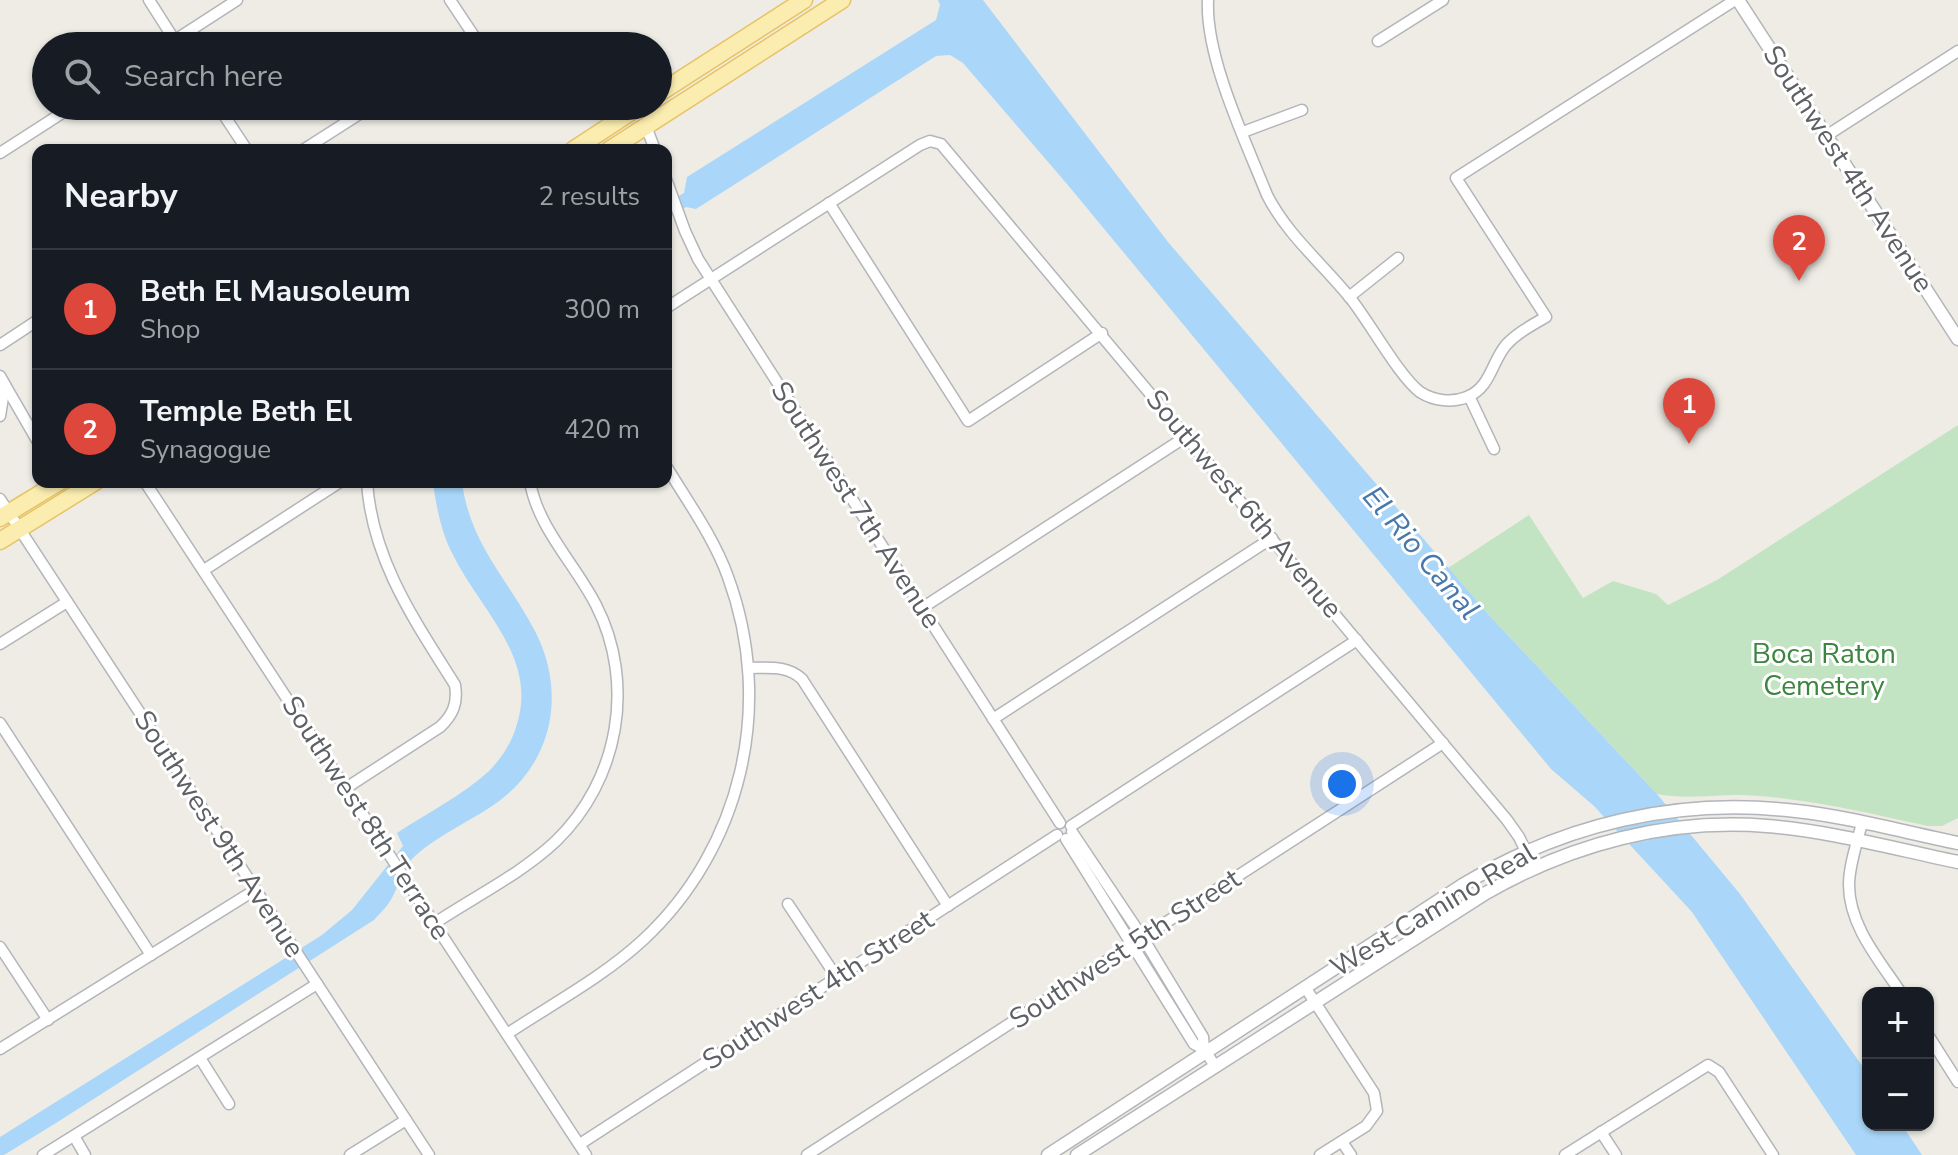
<!DOCTYPE html>
<html lang="en">
<head>
<meta charset="utf-8">
<style>
  body { margin:0; font-family:"Nunito Sans",sans-serif; background:#20242c; color:#f1f3f6 }
  .controls { position:absolute; right:24px; bottom:24px; display:grid; overflow:hidden; border-radius:16px; box-shadow:0 2px 6px #0004 }
  .controls button { width:72px; height:72px; display:grid; place-items:center; padding:0; border:0; border-bottom:2px solid #363941; background:#171b24; color:#f1f3f6; font:40px sans-serif }
  .you { position:absolute; left:1342px; top:784px; width:28px; height:28px; margin:-20px; border:6px solid #fff; border-radius:50%; background:#1a73e8; box-shadow:0 0 0 12px #1a73e833 }
  .badge { display:grid; place-items:center; width:52px; height:52px; border-radius:50%; background:#de473b; color:#fff; font-size:26px; font-weight:700 }
  .pin { position:absolute; translate:-50% -66px; filter:drop-shadow(0 2px 4px #0008) }
  .pin::after { content:''; position:absolute; top:42px; width:28px; height:24px; background:inherit; clip-path:polygon(0 0,100% 0,50% 100%) }
  .list { margin:0; padding:0; list-style:none }
  h2 { display:flex; justify-content:space-between; align-items:center; height:104px; margin:0; padding:0 32px; font-size:34px }
  h2 small { font-size:26px; font-weight:400; color:#9ea1a6 }
  .list li { display:grid; grid-template-columns:52px 1fr auto; gap:24px; align-items:center; box-sizing:border-box; height:120px; padding:0 32px; border-top:2px solid #363941 }
  .list b { display:block; font-size:30px; white-space:nowrap }
  .list p { margin:0; font-size:26px; white-space:nowrap; color:#9ea1a6 }
  .list em { font-size:26px; font-style:normal; color:#9ea1a6 }
  .icon { flex:none; width:44px; height:44px; fill:none; stroke:currentColor; stroke-width:2; stroke-linecap:round; stroke-linejoin:round }
  .map { position:relative; flex:none; width:1958px; height:1155px; overflow:hidden }
  .search { position:absolute; background:#171b24; box-shadow:0 2px 6px #0004; left:32px; top:32px; width:640px; height:88px; display:flex; align-items:center; gap:20px; box-sizing:border-box; padding:0 28px; border-radius:44px; color:#9ea1a6; font-size:30px }
  .panel { position:absolute; background:#171b24; box-shadow:0 2px 6px #0004; left:32px; top:144px; width:640px; height:344px; border-radius:16px }
  .map>svg:first-child { display:block }
  .green { fill:#c3e4c3 }
  .water { fill:#aad7f9 }
  .lines { fill:none; stroke-linecap:round; stroke-linejoin:round }
  .minor-casing { stroke:#b2b5b9; stroke-width:13 }
  .tertiary-casing { stroke:#b2b5b9; stroke-width:15 }
  .primary-casing { stroke:#e8c264; stroke-width:19 }
  .minor { stroke:#fff; stroke-width:10 }
  .tertiary { stroke:#fff; stroke-width:12 }
  .primary { stroke:#faedaf; stroke-width:16 }
  .labels { text-anchor:middle; dominant-baseline:central; stroke-width:6; stroke-linejoin:round; paint-order:stroke }
  .street-label { font-size:28px; fill:#5d6064; stroke:#fff }
  .park-label { font-size:28px; fill:#3c853e; stroke:#fff }
  .water-label { font-size:30px; font-style:italic; fill:#4878ab; stroke:#fff }
</style>
</head>
<body>
<div class="map">
<svg width="1958" height="1155" viewBox="0 0 1958 1155">
  <rect width="100%" height="100%" fill="#eeece5"/>
  <path class="green" d="M 1958,425 L 1958,818 L 1942,826 L 1928,826 C 1867,813 1806,798 1744,795 C 1715,794 1686,800 1657,794 L 1489,615 L 1448,568 L 1529,515 L 1583,598 L 1613,581 L 1656,594 L 1668,605 L 1717,580 Z"/>
  <g class="water">
    <polygon points="938,0 983,0 1168,242 1489,615 1657,794 1740,894 1868,1074 1868,1125 1902,1125 1922,1155 1856,1155 1692,912 1594,806 1551,769 1067,184 963,63 950,55 936,56 696,209 686,207 666,219 666,203 684,193 687,177 936,20 940,5"/>
    <path d="M 433,482 L 462,482 C 470,545 509,580 536,633 C 565,691 554,757 503,798 C 478,818 433,837 412,859 C 402,870 399,884 393,896 C 389,905 380,913 374,920 L 56,1123 L 4,1155 L 0,1155 L 0,1137 L 322,935 L 352,910 L 403,846 L 397,833 C 427,813 463,795 489,771 C 502,758 512,742 517,724 C 538,657 479,609 452,553 C 441,531 436,506 433,482 Z"/>
  </g>
  <g class="lines">
    <g class="minor-casing">
      <g id="minor">
        <polyline points="149,0 177,44"/>
        <polyline points="450,0 476,39 465,46"/>
        <path d="M 1208,0 C 1205,57 1246,142 1267,195 C 1288,236 1323,264 1351,299 C 1370,323 1399,376 1420,392 C 1434,401 1452,403 1467,397 C 1491,387 1491,363 1506,345 C 1517,333 1532,325 1546,317 L 1456,178 L 1735,0"/>
        <polyline points="1378,41 1443,0"/>
        <polyline points="166,46 237,0"/>
        <polyline points="218,106 247,150"/>
        <polyline points="646,126 655,150"/>
        <polyline points="1243,132 1302,110"/>
        <polyline points="1826,136 1958,51"/>
        <polyline points="303,150 372,106"/>
        <polyline points="0,153 73,106"/>
        <polyline points="666,179 685,231 698,259 1060,823"/>
        <polyline points="829,203 968,421 1102,333"/>
        <polyline points="1349,297 1398,258"/>
        <polyline points="666,308 920,145 930,141 941,144 1507,820 1519,837 1534,868"/>
        <polyline points="0,345 38,320"/>
        <polyline points="0,376 5,385 0,416"/>
        <polyline points="5,385 38,442"/>
        <polyline points="1469,396 1494,449"/>
        <polyline points="145,482 586,1155"/>
        <polyline points="0,499 429,1155"/>
        <polyline points="204,570 340,482"/>
        <polyline points="922,608 1187,436"/>
        <polyline points="0,644 67,602"/>
        <path d="M 749,668 C 769,668 787,665 802,679 L 948,906"/>
        <polyline points="993,719 1272,538"/>
        <polyline points="0,723 151,955"/>
        <path d="M 346,788 L 440,727 C 453,715 458,703 455,685 C 415,621 372,560 367,482"/>
        <path d="M 1862,823 C 1857,843 1849,865 1849,885 C 1849,926 1880,961 1901,993"/>
        <polyline points="1071,826 1357,640"/>
        <polyline points="1072,832 1143,938 1203,1037 1204,1049"/>
        <polyline points="1066,839 1194,1044 1204,1049 1215,1066"/>
        <polyline points="788,904 837,978"/>
        <path d="M 435,923 C 474,897 521,874 556,841 C 619,780 636,683 596,605 C 575,564 538,528 530,482"/>
        <polyline points="0,947 48,1020"/>
        <polyline points="1305,987 1374,1093 1377,1111 1366,1126 1320,1155"/>
        <path d="M 507,1034 C 552,1004 603,977 643,940 C 742,848 775,705 728,577 C 714,538 688,502 666,466"/>
        <polyline points="1928,1035 1958,1082"/>
        <polyline points="0,1049 255,890"/>
        <polyline points="200,1058 229,1104"/>
        <polyline points="1601,1132 1616,1155"/>
        <polyline points="74,1136 85,1155"/>
        <polyline points="1342,1142 1351,1155"/>
        <polyline points="580,1144 1057,835"/>
        <polyline points="43,1155 317,984"/>
        <polyline points="350,1155 406,1120"/>
        <polyline points="807,1155 1443,743"/>
        <polyline points="1565,1155 1708,1065 1719,1072 1773,1155"/>
      </g>
    </g>
    <g class="tertiary-casing">
      <g id="tertiary">
        <polyline points="1738,0 1958,339"/>
        <path d="M 1048,1155 L 1461,886 C 1563,824 1677,797 1796,811 C 1850,817 1904,832 1958,843"/>
        <path d="M 1077,1155 L 1486,893 C 1571,844 1669,818 1767,826 C 1831,831 1895,849 1958,862"/>
      </g>
    </g>
    <g class="primary-casing">
      <g id="primary">
        <polyline points="658,94 804,0"/>
        <polyline points="573,150 640,106"/>
        <polyline points="609,150 842,0"/>
        <polyline points="0,518 59,482"/>
        <polyline points="0,541 95,482"/>
      </g>
    </g>
    <use href="#minor" class="minor"/>
    <use href="#tertiary" class="tertiary"/>
    <use href="#primary" class="primary"/>
  </g>
  <g class="labels">
    <g class="street-label">
      <text transform="translate(1848 169) rotate(57)">Southwest 4th Avenue</text>
      <text transform="translate(1244 504) rotate(50)">Southwest 6th Avenue</text>
      <text transform="translate(856 505) rotate(57)">Southwest 7th Avenue</text>
      <text transform="translate(366 818) rotate(57)">Southwest 8th Terrace</text>
      <text transform="translate(219 834) rotate(57)">Southwest 9th Avenue</text>
      <text transform="translate(1433 910) rotate(-31)">West Camino Real</text>
      <text transform="translate(1125 949) rotate(-33)">Southwest 5th Street</text>
      <text transform="translate(818 990) rotate(-33)">Southwest 4th Street</text>
    </g>
    <g class="park-label">
      <text x="1824" y="654">Boca Raton<tspan x="1824" dy="32">Cemetery</tspan></text>
    </g>
    <g class="water-label">
      <text transform="translate(1421 553) rotate(50)">El Rio Canal</text>
    </g>
  </g>
</svg>
<div class="controls">
<button>+</button>
<button>−</button>
</div>
<div class="you"></div>
<div class="pin badge" style="left:1689px;top:444px">1</div>
<div class="pin badge" style="left:1799px;top:281px">2</div>
<div class="search"><svg class="icon" aria-label="search" viewBox="0 0 24 24"><circle cx="10" cy="10" r="6"/><path d="M15 15l6 6"/></svg>Search here</div>
<section class="panel">
<h2>Nearby<small>2 results</small></h2>
<ul class="list">
<li><span class="badge">1</span><div><b>Beth El Mausoleum</b><p>Shop</p></div><em>300 m</em></li>
<li><span class="badge">2</span><div><b>Temple Beth El</b><p>Synagogue</p></div><em>420 m</em></li>
</ul>
</section>
</div>
</body>
</html>
